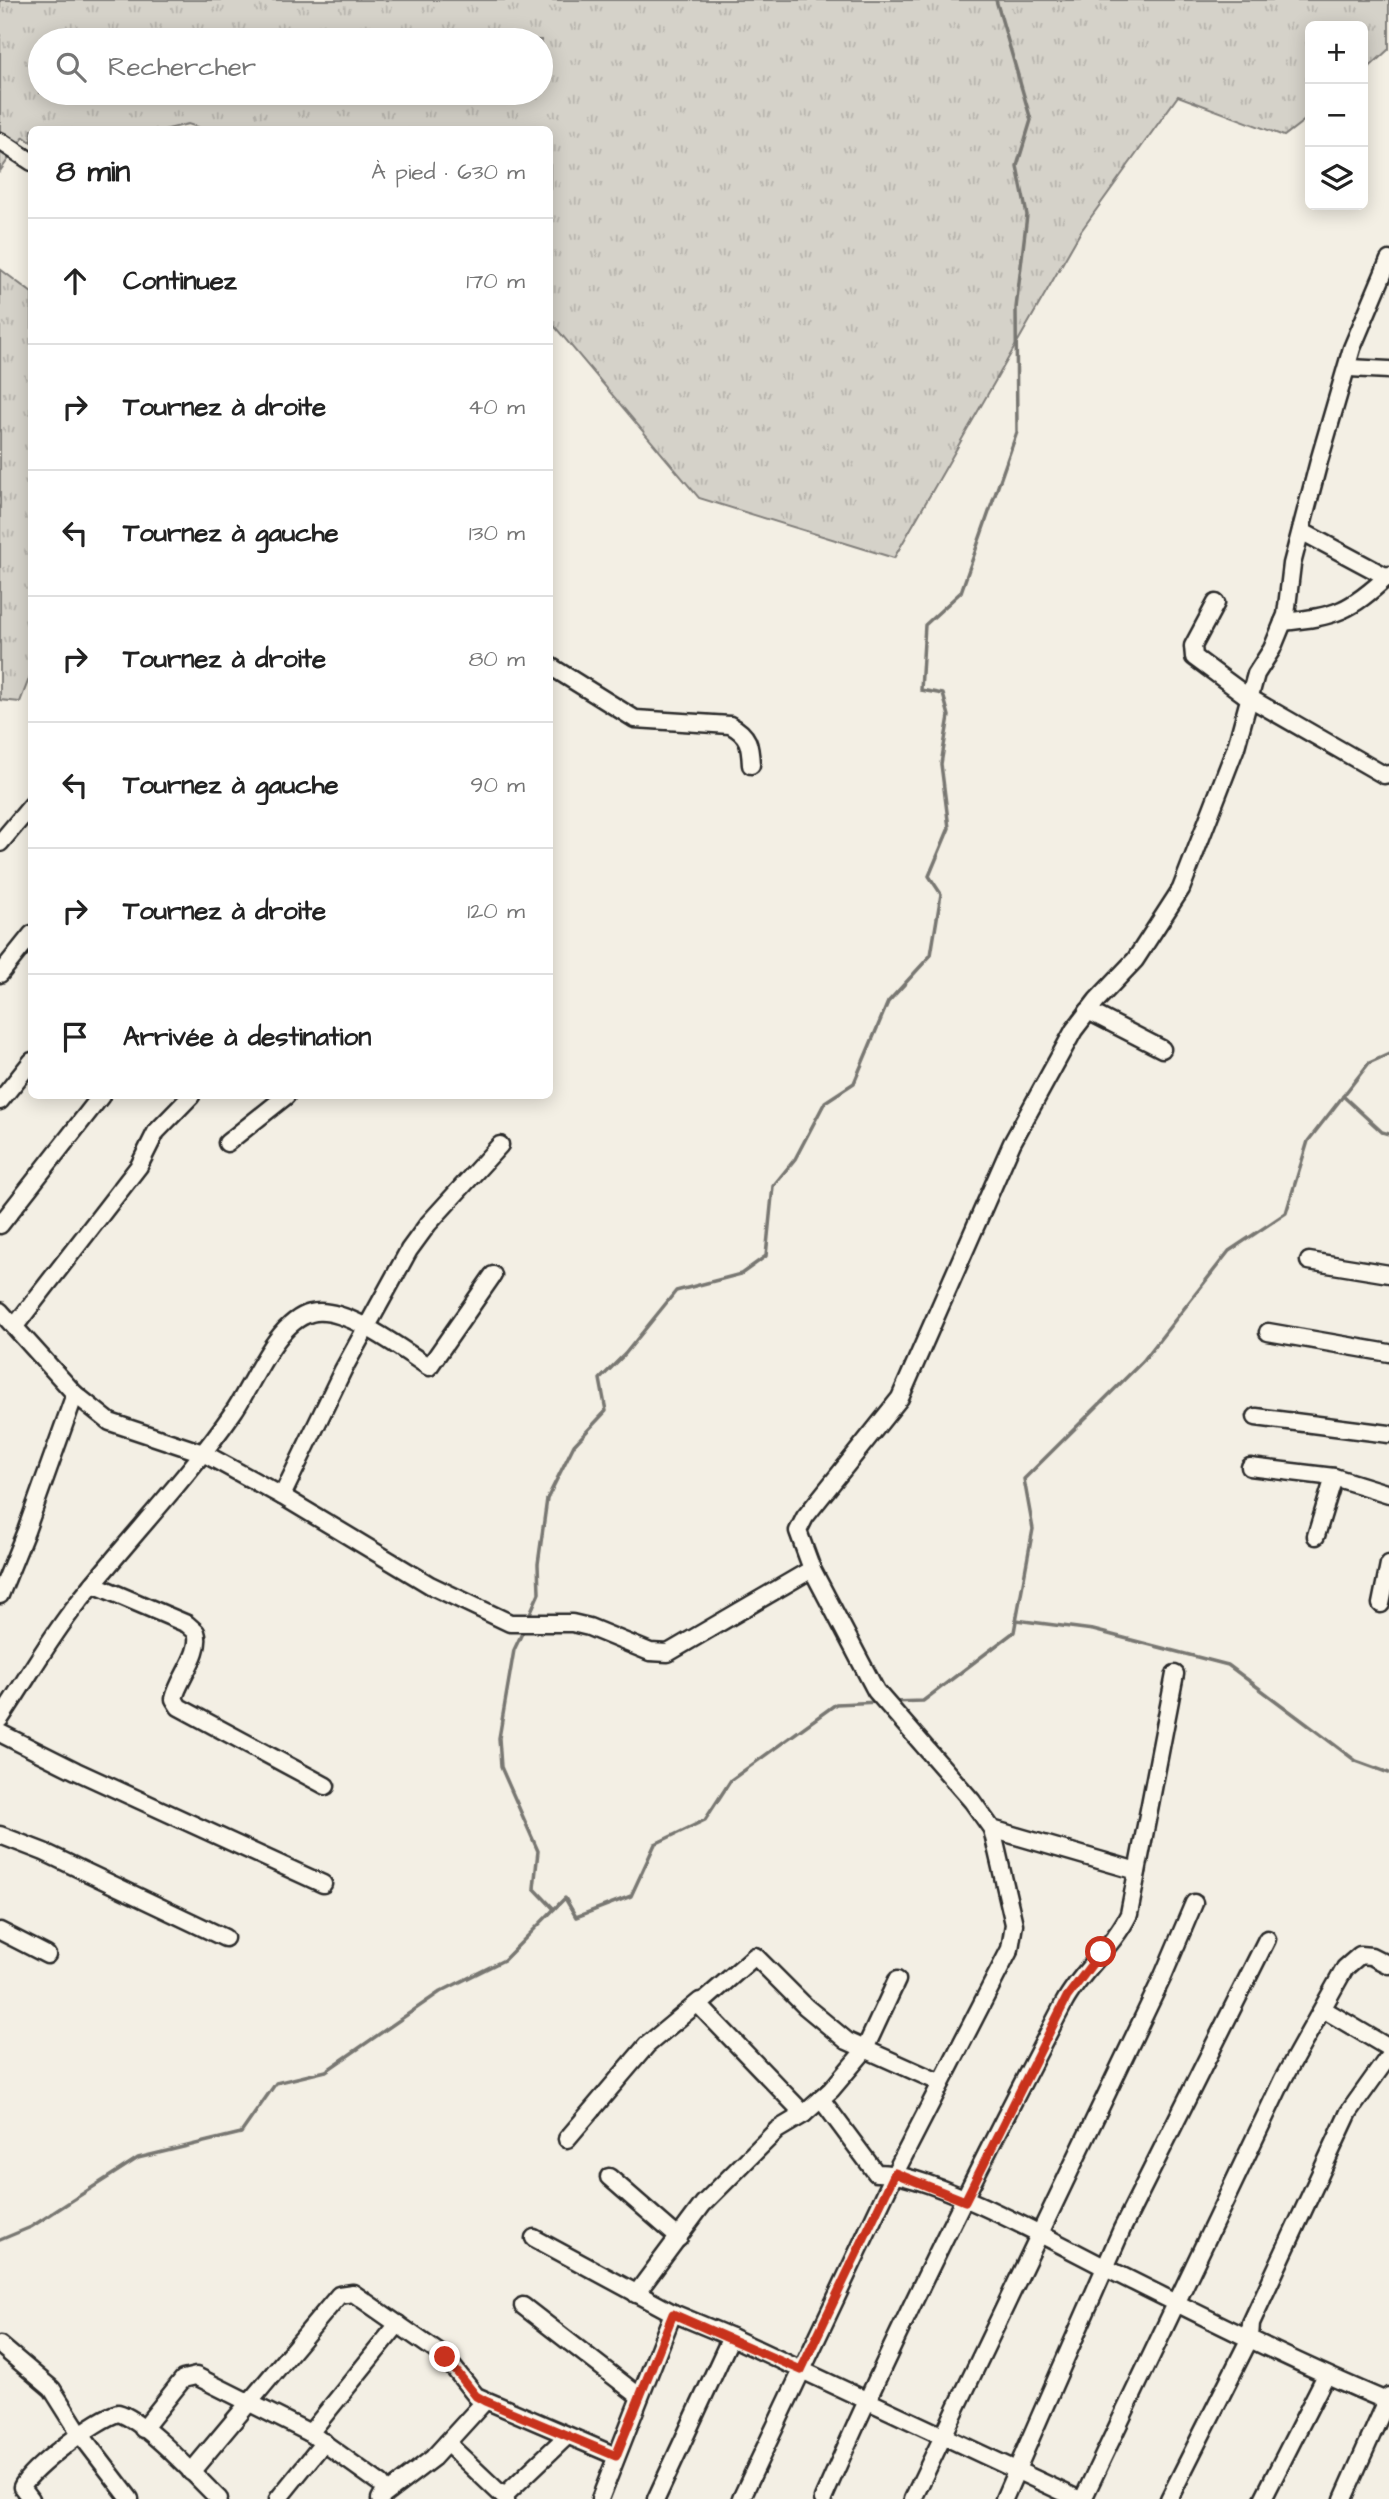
<!DOCTYPE html>
<html lang="fr">
<head>
<meta charset="utf-8">
<style>
  body { margin:0; font-family:"Architects Daughter",sans-serif; background:#f2f2f2; color:#222 }
  .controls { position:absolute; right:21px; top:21px; display:grid; overflow:hidden; border-radius:10px; box-shadow:0 4px 18px #0003 }
  .controls button { width:63px; height:63px; display:grid; place-items:center; padding:0; border:0; border-bottom:2px solid #e0e0e0; background:#fff; color:#222; font:35px sans-serif }
  .stop { position:absolute; width:21px; height:21px; margin:-16px; border:5px solid #c8321e; border-radius:50%; background:#fff }
  .stop.end { background:#c8321e; border-color:#fff; box-shadow:0 2px 7px #0008 }
  .list { margin:0; padding:0; list-style:none }
  h2 { display:flex; justify-content:space-between; align-items:center; height:91px; margin:0; padding:0 28px; font-size:30px }
  h2 small { font-size:23px; font-weight:400; color:#767676 }
  .list li { display:grid; grid-template-columns:46px 1fr auto; gap:21px; align-items:center; box-sizing:border-box; height:126px; padding:0 28px; border-top:2px solid #e0e0e0 }
  .list b { display:block; font-size:26px; white-space:nowrap }
  .list em { font-size:23px; font-style:normal; color:#767676 }
  .icon { flex:none; width:38px; height:38px; fill:none; stroke:currentColor; stroke-width:2; stroke-linecap:round; stroke-linejoin:round }
  .map { position:relative; flex:none; width:1389px; height:2499px; overflow:hidden }
  .search { position:absolute; background:#fff; box-shadow:0 4px 18px #0003; left:28px; top:28px; width:525px; height:77px; display:flex; align-items:center; gap:18px; box-sizing:border-box; padding:0 24px; border-radius:38px; color:#767676; font-size:26px }
  .panel { position:absolute; background:#fff; box-shadow:0 4px 18px #0003; left:28px; top:126px; width:525px; height:973px; border-radius:10px }
  .map>svg:first-child { display:block }
  .grass { fill:url(#grass-tufts); stroke:#807e7a; stroke-width:2; fill-rule:evenodd }
  .lines { fill:none; stroke-linecap:round; stroke-linejoin:round }
  .stream { stroke:#787772; stroke-width:3.5 }
  .minor-casing { stroke:#2b2b2b; stroke-width:21 }
  .minor { stroke:#fbf7ec; stroke-width:16 }
  .route { stroke:#c8321e; stroke-width:9 }
</style>
</head>
<body>
<div class="map">
<svg width="1389" height="2499" viewBox="0 0 1389 2499">
  <defs>
    <pattern id="grass-tufts" width="24" height="20" patternUnits="userSpaceOnUse" patternTransform="scale(1.75)"><rect width="24" height="20" fill="#d5d2c9"/><path d="M3 7l-1-3M5 7V3M7 7l1-3M15 17l-1-3M17 17v-4M19 17l1-3" fill="none" stroke="#b7b4ad"/></pattern>
  </defs>
  <rect width="100%" height="100%" fill="#f3efe4"/>
  <filter id="ink" filterUnits="userSpaceOnUse"><feTurbulence type="fractalNoise" baseFrequency=".0143" numOctaves="2"/><feDisplacementMap in="SourceGraphic" scale="14" xChannelSelector="R" yChannelSelector="G"/><feConvolveMatrix kernelMatrix="1 2 1 2 8 2 1 2 1" color-interpolation-filters="sRGB"/></filter>
  <g filter="url(#ink)">
    <g class="grass">
      <path d="M 0,0 L 1389,0 L 1389,49 L 1363,73 L 1363,26 L 1310,26 L 1310,116 L 1284,136 L 1178,96 L 1081,231 L 894,558 L 699,498 L 550,321 L 550,130 L 206,130 L 188,124 L 164,130 L 32,130 L 31,142 L 24,137 L 0,171 ZM 40,40 L 541,40 L 541,93 L 40,93 Z"/>
      <polygon points="0,269 32,293 32,671 20,702 0,700"/>
    </g>
    <g class="lines">
      <g class="stream">
        <polyline points="1343,1096 1382,1132 1389,1134"/>
        <polyline points="528,1618 539,1593 538,1564 547,1499 574,1445 606,1411 600,1379 625,1354 676,1291 741,1274 766,1256 773,1186 795,1159 825,1102 854,1083 888,1002 931,955 941,894 929,876 949,828 941,764 949,716 943,694 921,690 925,625 961,592 1017,432 1016,308 1027,215 1017,166 1031,120 996,0"/>
        <polyline points="1016,1620 1093,1630 1228,1665 1356,1761 1389,1773"/>
        <polyline points="524,1629 514,1650 499,1738 501,1767 538,1851 534,1888 554,1909"/>
        <polyline points="891,1702 923,1701 1014,1632 1033,1529 1024,1479 1143,1361 1229,1251 1286,1213 1308,1141 1369,1063 1389,1054"/>
        <polyline points="0,2240 31,2227 138,2158 241,2133 276,2083 326,2071 440,1992 504,1960 565,1898 576,1917 631,1896 655,1844 705,1820 731,1780 836,1704 880,1702"/>
      </g>
      <g class="minor-casing">
        <g id="minor">
          <polyline points="0,141 32,162"/>
          <polyline points="1349,368 1389,370"/>
          <polyline points="1301,531 1389,578"/>
          <polyline points="1216,603 1193,646 1194,657 1248,697 1384,775 1389,774"/>
          <path d="M 1283,622 C 1337,616 1349,612 1389,575"/>
          <path d="M 550,666 L 635,719 L 730,725 C 749,735 750,745 751,765"/>
          <polyline points="0,843 32,805"/>
          <polyline points="0,974 32,934"/>
          <polyline points="1088,1011 1162,1049"/>
          <polyline points="0,1101 32,1061"/>
          <polyline points="227,1143 286,1096"/>
          <polyline points="0,1225 101,1096"/>
          <polyline points="1309,1261 1389,1274"/>
          <polyline points="0,1311 75,1394 110,1422 203,1453 282,1496 430,1585 510,1623 572,1623 589,1627 650,1652 668,1653 812,1569"/>
          <polyline points="15,1326 139,1166 156,1132 191,1096"/>
          <polyline points="1268,1332 1389,1353"/>
          <polyline points="1256,1417 1389,1434"/>
          <polyline points="1250,1467 1334,1477 1389,1494"/>
          <polyline points="282,1496 343,1370 409,1250 428,1224 500,1145"/>
          <polyline points="1316,1536 1334,1477"/>
          <path d="M 93,1584 L 187,1624 L 196,1632 C 203,1652 178,1679 174,1699 L 179,1707 L 326,1786"/>
          <polyline points="0,1595 26,1531 75,1394"/>
          <polyline points="1381,1604 1389,1564"/>
          <path d="M 0,1719 C 26,1681 48,1640 77,1604 C 128,1539 187,1479 234,1411 C 254,1382 276,1322 311,1313 C 343,1304 403,1350 429,1367 L 493,1275"/>
          <polyline points="0,1733 76,1771 323,1884"/>
          <polyline points="992,1829 1137,1871"/>
          <polyline points="0,1835 44,1852 225,1938"/>
          <polyline points="0,1931 47,1955"/>
          <polyline points="1323,2009 1389,2048"/>
          <path d="M 821,2099 L 876,2173 C 928,2171 1058,2244 1110,2270 C 1202,2316 1294,2362 1389,2402"/>
          <polyline points="804,2114 699,2005 755,1956 806,2007 847,2041 941,2083"/>
          <polyline points="567,2139 647,2045 700,2001"/>
          <polyline points="609,2177 679,2238"/>
          <polyline points="534,2238 673,2313"/>
          <polyline points="636,2294 703,2204 777,2130 804,2114 831,2090 864,2051 897,1980"/>
          <polyline points="523,2306 639,2396"/>
          <polyline points="0,2345 52,2389 81,2435 130,2499"/>
          <polyline points="143,2429 183,2379 196,2376 310,2433 381,2484 385,2490 380,2499"/>
          <polyline points="310,2433 398,2324"/>
          <polyline points="447,2443 506,2499"/>
          <polyline points="191,2472 339,2295 353,2293 445,2357 476,2396 616,2456"/>
          <polyline points="383,2496 433,2458 485,2401"/>
          <polyline points="504,2496 567,2436"/>
          <path d="M 31,2499 L 22,2487 C 30,2469 98,2418 118,2413 C 145,2420 197,2478 219,2499"/>
          <polyline points="278,2499 324,2442"/>
          <polyline points="600,2499 673,2313 731,2337 1078,2499"/>
          <polyline points="656,2499 731,2337"/>
          <polyline points="741,2499 895,2173 1010,1949 1014,1924 992,1829 972,1801 876,1691 812,1569 798,1531 805,1517 900,1398 1012,1143 1074,1030 1097,1000 1135,960 1181,889 1236,747 1256,674 1272,649 1286,615 1292,564 1319,461 1352,348 1389,260"/>
          <path d="M 823,2499 C 896,2331 979,2166 1064,2003 C 1081,1971 1113,1947 1129,1914 L 1175,1674"/>
          <polyline points="913,2499 1163,1976 1194,1903"/>
          <polyline points="1004,2499 1122,2229 1267,1939"/>
          <polyline points="1083,2499 1283,2079 1345,1968 1360,1955 1371,1956 1389,1965"/>
          <polyline points="1169,2499 1250,2338 1251,2323 1349,2112 1389,2056"/>
          <polyline points="1263,2499 1326,2375"/>
          <polyline points="1343,2499 1389,2396"/>
        </g>
      </g>
      <use href="#minor" class="minor"/>
    </g>
  </g>
  <g class="lines" filter="url(#ink)">
    <polyline class="route" points="445,2357 476,2396 485,2401 616,2456 673,2314 801,2370 895,2173 965,2201 1067,1997 1101,1952"/>
  </g>
</svg>
<div class="controls">
<button>+</button>
<button>−</button>
<button><svg class="icon" aria-label="layers" viewBox="0 0 24 24"><path d="M12 4l9 5-9 5-9-5zM3 14l9 5 9-5"/></svg></button>
</div>
<div class="stop" style="left:1101px;top:1952px"></div>
<div class="stop end" style="left:445px;top:2357px"></div>
<div class="search"><svg class="icon" aria-label="search" viewBox="0 0 24 24"><circle cx="10" cy="10" r="6"/><path d="M15 15l6 6"/></svg>Rechercher</div>
<section class="panel">
<h2>8 min<small>À pied · 630 m</small></h2>
<ul class="list">
<li><svg class="icon" aria-label="ahead" viewBox="0 0 24 24"><path d="M12 20V5M6 11l6-6 6 6"/></svg><div><b>Continuez</b></div><em>170 m</em></li>
<li><svg class="icon" aria-label="right" viewBox="0 0 24 24"><path d="M7 20v-9h11M14 6l5 5-5 5"/></svg><div><b>Tournez à droite</b></div><em>40 m</em></li>
<li><svg class="icon" aria-label="left" viewBox="0 0 24 24"><path d="M17 20v-9H6M10 6l-5 5 5 5"/></svg><div><b>Tournez à gauche</b></div><em>130 m</em></li>
<li><svg class="icon" aria-label="right" viewBox="0 0 24 24"><path d="M7 20v-9h11M14 6l5 5-5 5"/></svg><div><b>Tournez à droite</b></div><em>80 m</em></li>
<li><svg class="icon" aria-label="left" viewBox="0 0 24 24"><path d="M17 20v-9H6M10 6l-5 5 5 5"/></svg><div><b>Tournez à gauche</b></div><em>90 m</em></li>
<li><svg class="icon" aria-label="right" viewBox="0 0 24 24"><path d="M7 20v-9h11M14 6l5 5-5 5"/></svg><div><b>Tournez à droite</b></div><em>120 m</em></li>
<li><svg class="icon" aria-label="arrive" viewBox="0 0 24 24"><path d="M6 21V4h12l-3 4 3 4H6"/></svg><div><b>Arrivée à destination</b></div></li>
</ul>
</section>
</div>
</body>
</html>
